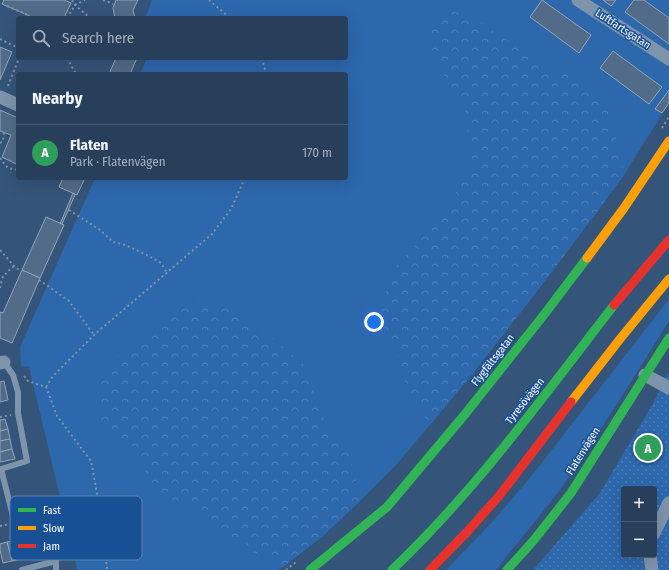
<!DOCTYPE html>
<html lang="en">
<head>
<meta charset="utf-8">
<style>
  body { margin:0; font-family:"Fira Sans Condensed",sans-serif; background:#304661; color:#f1f3f6 }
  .controls { position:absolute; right:12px; bottom:12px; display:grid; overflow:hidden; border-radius:4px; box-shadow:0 4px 16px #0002 }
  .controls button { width:36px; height:36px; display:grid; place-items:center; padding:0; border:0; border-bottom:1px solid #445871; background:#283f5b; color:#f1f3f6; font:20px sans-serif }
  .you { position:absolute; left:374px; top:322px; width:14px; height:14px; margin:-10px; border:3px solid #fff; border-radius:50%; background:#1a73e8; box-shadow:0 0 0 6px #1a73e833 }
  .badge { display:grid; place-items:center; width:26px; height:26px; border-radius:50%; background:#b8c3d0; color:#fff; font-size:13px; font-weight:700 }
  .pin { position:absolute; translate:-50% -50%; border:2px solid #fff; box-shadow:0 1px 4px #0006 }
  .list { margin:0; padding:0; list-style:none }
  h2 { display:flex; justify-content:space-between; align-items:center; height:52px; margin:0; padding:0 16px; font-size:17px }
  h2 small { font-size:13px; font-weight:400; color:#a5afbb }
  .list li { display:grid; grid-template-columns:26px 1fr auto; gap:12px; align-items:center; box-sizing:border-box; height:56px; padding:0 16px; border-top:1px solid #445871 }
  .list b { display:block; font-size:15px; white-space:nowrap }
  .list p { margin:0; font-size:13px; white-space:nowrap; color:#a5afbb }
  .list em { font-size:13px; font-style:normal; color:#a5afbb }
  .icon { flex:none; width:22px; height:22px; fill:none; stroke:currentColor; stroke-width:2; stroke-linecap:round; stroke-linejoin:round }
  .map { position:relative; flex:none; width:669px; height:570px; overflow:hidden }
  .search { position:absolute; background:#283f5b; box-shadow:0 4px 16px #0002; left:16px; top:16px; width:332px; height:44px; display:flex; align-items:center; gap:10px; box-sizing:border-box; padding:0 14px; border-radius:4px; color:#a5afbb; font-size:15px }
  .panel { position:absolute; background:#283f5b; box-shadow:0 4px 16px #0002; left:16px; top:72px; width:332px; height:108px; border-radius:4px }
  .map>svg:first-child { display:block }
  .green { fill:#2d67ac }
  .forest { fill:url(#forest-crowns) }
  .park { fill:url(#park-dots); fill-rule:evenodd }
  .building { fill:#526b88; stroke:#92a4b9 }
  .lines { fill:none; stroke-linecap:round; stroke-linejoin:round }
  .path { stroke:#7e94ab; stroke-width:2; stroke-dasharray:2 3; stroke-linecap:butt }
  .lane { stroke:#7e94ab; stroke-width:6 }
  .street { stroke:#7e94ab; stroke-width:13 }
  .fast { stroke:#30b455; stroke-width:9 }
  .slow { stroke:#ff9f0a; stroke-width:9 }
  .jam { stroke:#e5322d; stroke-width:9 }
  .labels { text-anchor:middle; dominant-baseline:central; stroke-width:3; stroke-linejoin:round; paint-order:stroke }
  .street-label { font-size:11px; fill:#fff; stroke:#185096 }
  .key { fill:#185096; stroke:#5d84b6; stroke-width:1 }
  .key-label { font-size:11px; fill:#fff }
</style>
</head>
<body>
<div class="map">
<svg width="669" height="570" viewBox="0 0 669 570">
  <defs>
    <pattern id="forest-crowns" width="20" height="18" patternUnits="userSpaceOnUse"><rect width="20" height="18" fill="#2d67ac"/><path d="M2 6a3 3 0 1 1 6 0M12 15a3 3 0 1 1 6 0" fill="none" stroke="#4c7eb8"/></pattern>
    <pattern id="park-dots" width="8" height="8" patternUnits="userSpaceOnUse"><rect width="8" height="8" fill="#2d67ac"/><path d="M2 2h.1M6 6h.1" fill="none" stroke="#4c7eb8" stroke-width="1.8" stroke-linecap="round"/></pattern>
  </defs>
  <rect width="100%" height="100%" fill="#355479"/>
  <g class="green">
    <polygon points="152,0 669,0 669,103 624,175 594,216 470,377 397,464 360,501 323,536 278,570 77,570 76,564 29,367 21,366 20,347 95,178 346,178 346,74 140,74 147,58 346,58 346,18 145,18"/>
    <polygon points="669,299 669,321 617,404 560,490 496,570 446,570 494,520 529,479"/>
  </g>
  <g class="forest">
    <path d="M 452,11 L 476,19 L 544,66 L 581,78 L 596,93 L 610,115 L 616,137 L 624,175 C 562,260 498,344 430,425 L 407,392 L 398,356 L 384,328 L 382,311 L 383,300 L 393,270 L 445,213 L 469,167 L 470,151 L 464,102 L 453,89 L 441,71 L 429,43 L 428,28 L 443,13 Z"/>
    <path d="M 203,301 L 234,309 L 263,330 L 305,366 L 322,413 L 326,429 L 336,437 L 347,448 L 354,469 L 360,501 L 323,536 L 282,568 L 268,558 L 252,552 L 243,538 C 236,537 227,537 221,533 C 212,527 204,514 199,504 L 176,501 L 155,493 L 147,476 L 138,449 L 103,428 L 97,401 L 100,376 L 116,358 L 152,328 L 182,307 Z"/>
  </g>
  <path class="park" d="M 669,372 L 669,570 L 533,570 L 600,493 L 651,407 ZM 624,489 L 654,489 L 654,555 L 624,555 Z"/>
  <g class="building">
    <polygon points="4,0 64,0 71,3 64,18 34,18 2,4"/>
    <polygon points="116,0 138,0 133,10 135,18 115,18 113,8"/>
    <polygon points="542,0 591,35 579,53 530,17"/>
    <polygon points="603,0 616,0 611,6"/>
    <polygon points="634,0 644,0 669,18 669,44 625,12"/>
    <polygon points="0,47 12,52 0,80"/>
    <polygon points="613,51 662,87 649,104 600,68"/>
    <polygon points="116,58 137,58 130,74 109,74"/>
    <polygon points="669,90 669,103 662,113 655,109"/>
    <polygon points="0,110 18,118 18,160 16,164 2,157 11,135 0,131"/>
    <polygon points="63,178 85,178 77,195 59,187"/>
    <polygon points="73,193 75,195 62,224 60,224"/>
    <polygon points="46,217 64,225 40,278 22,270"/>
    <polygon points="22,270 40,278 12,343 0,338 0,312 3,313"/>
    <polygon points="4,381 8,400 0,402 0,382"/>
    <polygon points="5,419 8,429 0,431 0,420"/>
    <polygon points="8,429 10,439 0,441 0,431"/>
    <polygon points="10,439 12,449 0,452 0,441"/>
    <polygon points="12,449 15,459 0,462 0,452"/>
    <polygon points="18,540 22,559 12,561 7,542"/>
    <polygon points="7,542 12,561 3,563 0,550 0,544"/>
  </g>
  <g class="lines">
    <g class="path">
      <polyline points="72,0 75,5 90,18"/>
      <polyline points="103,0 113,4"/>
      <polyline points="209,0 230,18"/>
      <polyline points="7,6 26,14 28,18"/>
      <polyline points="67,18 75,5 85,0"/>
      <polyline points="0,39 18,48"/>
      <polyline points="67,58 76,74"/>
      <polyline points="262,58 266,74"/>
      <polyline points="8,86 19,58"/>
      <polyline points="662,128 669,117"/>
      <polyline points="0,143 3,141 4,132"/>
      <path d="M 0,158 C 6,166 7,170 18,169"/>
      <polyline points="69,210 100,230 113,242 125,245 149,256 161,263 167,273"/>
      <polyline points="0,250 14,266 22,272"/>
      <polyline points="39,280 69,301 94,335"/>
      <polyline points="0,288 3,276 14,266"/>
      <polyline points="24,376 28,381 46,387 57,416 91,461 104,532 107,570"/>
      <polyline points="46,387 53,376 94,335 212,234 231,209 245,178"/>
      <polyline points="0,417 11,415"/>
      <polyline points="0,526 9,524"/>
      <polyline points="286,570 296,562"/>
    </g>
    <g class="lane">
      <polyline points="4,362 13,375 18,392 18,413 27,461 1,469 13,516 45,515 56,561"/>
      <polyline points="22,570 56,561 56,570"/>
    </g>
    <g class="street">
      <polyline points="578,0 669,59"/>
      <polyline points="0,97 18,105"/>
      <polyline points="0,363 4,362"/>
      <polyline points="645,375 669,388"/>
      <polyline points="654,533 669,503"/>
      <polyline points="650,555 652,570"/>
    </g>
    <g class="fast">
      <polyline points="310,570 387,507 466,413 543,316 587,258"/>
      <path d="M 392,570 C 476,490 543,397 614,305"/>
      <polyline points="507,570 534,540 571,493 669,338"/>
    </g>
    <g class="slow">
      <polyline points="587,258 624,208 669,141"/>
      <polyline points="571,402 620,339 669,279"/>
    </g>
    <g class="jam">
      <polyline points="614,305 669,240"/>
      <polyline points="430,570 467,532 499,496 571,402"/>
    </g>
  </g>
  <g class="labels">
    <g class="street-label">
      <text transform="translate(623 29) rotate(33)">Luftfartsgatan</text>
      <text transform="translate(493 360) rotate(-52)">Flygfältsgatan</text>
      <text transform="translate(525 401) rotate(-52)">Tyresövägen</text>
      <text transform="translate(583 451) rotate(-58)">Flatenvägen</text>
    </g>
  </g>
  <rect x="10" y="496" width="132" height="64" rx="6" class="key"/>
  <rect x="18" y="508" width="18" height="4" fill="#30b455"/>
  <rect x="18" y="526" width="18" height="4" fill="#ff9f0a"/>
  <rect x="18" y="544" width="18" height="4" fill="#e5322d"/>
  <g class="key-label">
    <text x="43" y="514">Fast</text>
    <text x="43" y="532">Slow</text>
    <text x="43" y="550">Jam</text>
  </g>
</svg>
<div class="controls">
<button>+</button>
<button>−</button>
</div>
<div class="you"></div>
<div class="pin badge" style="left:648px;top:448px;background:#2e9e5b">A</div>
<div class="search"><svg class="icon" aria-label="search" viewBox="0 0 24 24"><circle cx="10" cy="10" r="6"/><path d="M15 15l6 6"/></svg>Search here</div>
<section class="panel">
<h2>Nearby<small></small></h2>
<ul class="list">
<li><span class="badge" style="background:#2e9e5b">A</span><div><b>Flaten</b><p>Park · Flatenvägen</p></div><em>170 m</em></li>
</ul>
</section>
</div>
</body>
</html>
